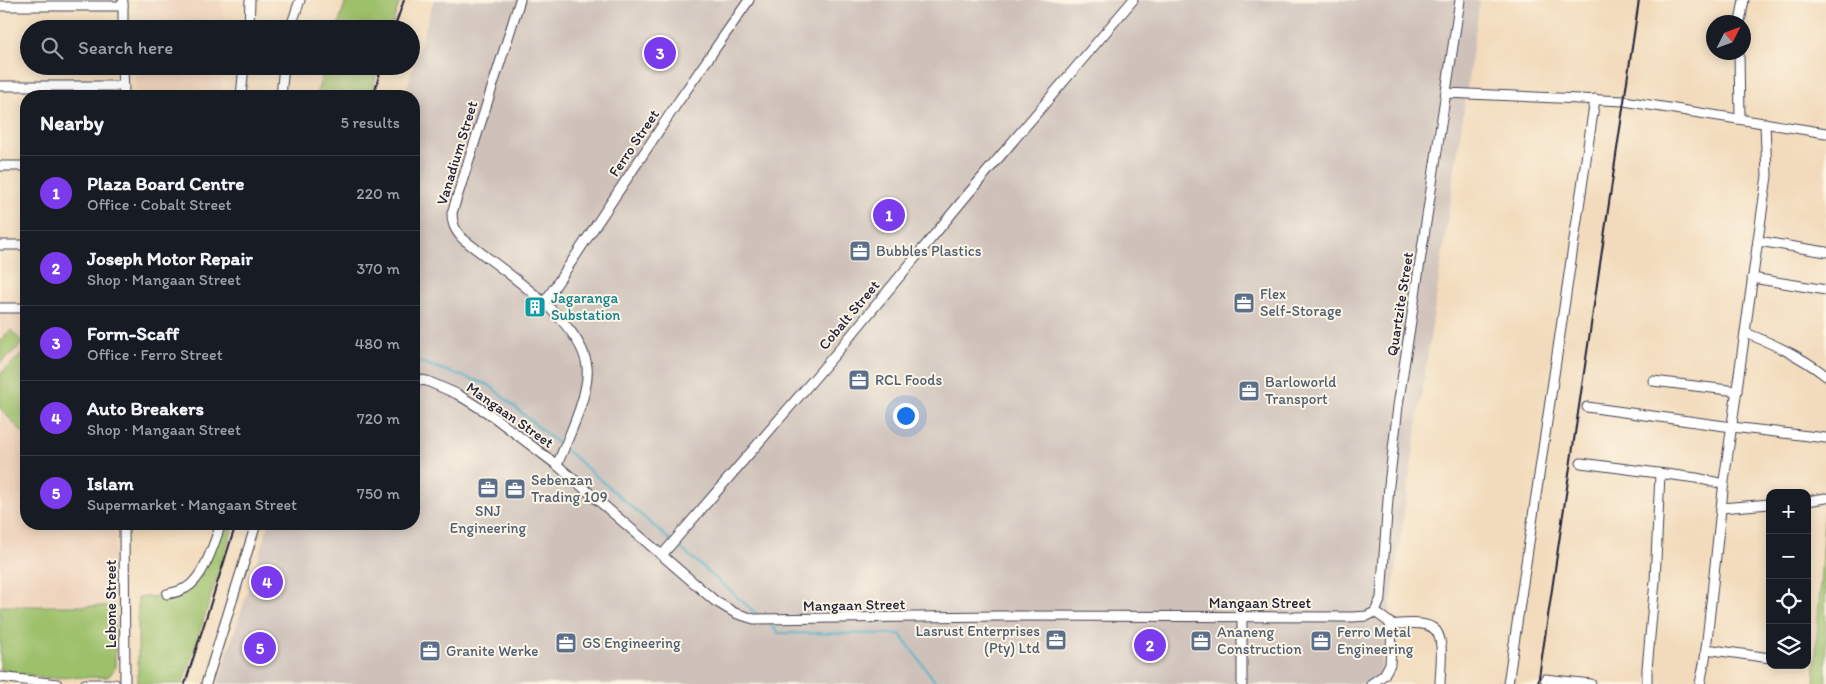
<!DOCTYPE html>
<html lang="en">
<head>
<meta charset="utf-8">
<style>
  body { margin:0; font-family:Itim,sans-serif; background:#20242c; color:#f1f3f6 }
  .controls { position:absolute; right:15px; bottom:15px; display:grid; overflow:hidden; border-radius:10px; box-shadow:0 2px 12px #0003 }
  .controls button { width:45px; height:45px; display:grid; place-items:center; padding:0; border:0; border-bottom:1px solid #363941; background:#171b24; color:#f1f3f6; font:25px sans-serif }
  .compass { position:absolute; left:1706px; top:15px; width:45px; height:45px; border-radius:50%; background:#171b24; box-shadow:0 2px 12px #0003; rotate:48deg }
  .you { position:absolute; left:905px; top:415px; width:18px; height:18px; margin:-12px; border:4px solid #fff; border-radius:50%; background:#1a73e8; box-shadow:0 0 0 8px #1a73e833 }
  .badge { display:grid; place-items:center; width:32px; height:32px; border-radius:50%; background:#7c3aed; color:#fff; font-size:16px; font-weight:700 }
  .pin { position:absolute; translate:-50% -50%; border:2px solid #fff; box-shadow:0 1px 5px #0006 }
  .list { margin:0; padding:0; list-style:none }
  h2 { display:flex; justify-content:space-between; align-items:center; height:65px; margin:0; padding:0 20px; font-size:21px }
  h2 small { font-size:16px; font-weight:400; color:#9ea1a6 }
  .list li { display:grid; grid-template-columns:32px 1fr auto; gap:15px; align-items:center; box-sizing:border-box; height:75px; padding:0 20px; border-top:1px solid #363941 }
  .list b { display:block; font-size:19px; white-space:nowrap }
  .list p { margin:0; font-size:16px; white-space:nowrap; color:#9ea1a6 }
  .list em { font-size:16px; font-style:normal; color:#9ea1a6 }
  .icon { flex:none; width:28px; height:28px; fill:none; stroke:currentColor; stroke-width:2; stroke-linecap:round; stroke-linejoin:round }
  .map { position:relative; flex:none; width:1826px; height:684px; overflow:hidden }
  .search { position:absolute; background:#171b24; box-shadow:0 2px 12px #0003; left:20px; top:20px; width:400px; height:55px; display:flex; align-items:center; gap:12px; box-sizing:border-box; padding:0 18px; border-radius:28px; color:#9ea1a6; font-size:19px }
  .panel { position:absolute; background:#171b24; box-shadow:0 2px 12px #0003; left:20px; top:90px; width:400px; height:440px; border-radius:20px }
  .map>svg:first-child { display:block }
  .built { fill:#edd1ba }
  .industrial { fill:#cec1ba }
  .green { fill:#9dc06a; stroke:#607152 }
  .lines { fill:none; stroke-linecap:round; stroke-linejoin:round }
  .stream { stroke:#4bb4c9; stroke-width:2 }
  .minor-casing { stroke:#413e4e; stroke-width:11 }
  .minor { stroke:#fff; stroke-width:9 }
  .rail { stroke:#22223b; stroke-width:2 }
  .labels { text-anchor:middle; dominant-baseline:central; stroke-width:4; stroke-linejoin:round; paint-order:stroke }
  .street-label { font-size:15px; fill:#22223b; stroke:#fcf5e5 }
  .service-label { font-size:15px; fill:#4e5e75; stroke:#fcf5e5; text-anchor:start }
  .culture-label { font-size:15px; fill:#0d838f; stroke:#fcf5e5; text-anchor:start }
</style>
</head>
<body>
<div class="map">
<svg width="1826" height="684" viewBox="0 0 1826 684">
  <rect width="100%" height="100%" fill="#fcf5e5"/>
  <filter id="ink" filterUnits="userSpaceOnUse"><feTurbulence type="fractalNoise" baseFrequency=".02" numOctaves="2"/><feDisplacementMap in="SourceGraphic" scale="10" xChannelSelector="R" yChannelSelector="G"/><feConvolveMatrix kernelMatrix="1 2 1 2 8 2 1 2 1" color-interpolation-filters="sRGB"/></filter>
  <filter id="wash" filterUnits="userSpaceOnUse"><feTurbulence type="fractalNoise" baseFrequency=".0096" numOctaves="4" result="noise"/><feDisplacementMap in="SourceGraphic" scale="20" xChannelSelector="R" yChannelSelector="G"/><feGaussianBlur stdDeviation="1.12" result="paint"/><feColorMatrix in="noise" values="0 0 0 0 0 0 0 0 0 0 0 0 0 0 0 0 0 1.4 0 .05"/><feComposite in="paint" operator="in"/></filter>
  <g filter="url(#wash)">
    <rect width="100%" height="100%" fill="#f2dbbc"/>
    <g class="built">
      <polygon points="136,0 219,0 224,9 223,29 136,29"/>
      <rect x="136" y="66" width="86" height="30"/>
      <polygon points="0,316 26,316 26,524 115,524 115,605 0,604"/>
    </g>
    <polygon class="industrial" points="434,0 1480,0 1379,684 218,684 269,524 414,524 414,96 404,96"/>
    <g class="green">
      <polygon points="346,0 400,0 391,29 337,29"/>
      <polygon points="325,66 379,66 370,96 316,96"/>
      <polygon points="11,330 23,343 0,363 0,340"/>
      <polygon points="26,351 26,433 24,434 0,408 0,374"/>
      <polygon points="1825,503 1826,684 1814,684"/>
      <polygon points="224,524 234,524 183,684 138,684 138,597 171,596 185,592"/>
      <polygon points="0,606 115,606 115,669 108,677 42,678 0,669"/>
    </g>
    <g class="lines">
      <g class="stream">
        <polyline points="414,360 489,385 562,447"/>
        <polyline points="566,450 670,540"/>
        <polyline points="676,544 758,615"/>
        <polyline points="770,625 779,633 900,634 937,684"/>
      </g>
    </g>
  </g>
  <g filter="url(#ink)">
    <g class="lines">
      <g class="minor-casing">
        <g id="minor">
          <path d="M 520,0 L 452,213 C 452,224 455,230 462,238 C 498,268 582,319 587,367 C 590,394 567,440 557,465"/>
          <polyline points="123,2 123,29"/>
          <polyline points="0,6 123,6"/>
          <polyline points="1740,22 1744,0"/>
          <polyline points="249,29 250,0"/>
          <polyline points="290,29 300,0"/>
          <polyline points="1739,52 1740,119"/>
          <polyline points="123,66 124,96"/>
          <polyline points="0,86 124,86"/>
          <polyline points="1446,93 1624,101 1826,133"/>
          <polyline points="241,96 244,66"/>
          <polyline points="281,96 284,66"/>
          <polyline points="0,166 26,166"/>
          <polyline points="1758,241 1826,252"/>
          <polyline points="0,245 26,245"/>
          <polyline points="1752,278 1826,290"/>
          <polyline points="544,303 678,102 749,0"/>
          <polyline points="0,308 26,308"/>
          <path d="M 1746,333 C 1775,345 1801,356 1826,376"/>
          <polyline points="414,379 427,381 457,394 491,415 557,465 715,601 735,613 754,619 997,616 1353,617 1367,616 1375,612"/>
          <polyline points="1653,381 1737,391"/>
          <polyline points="1587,407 1732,427 1826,438"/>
          <polyline points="1581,463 1696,478 1724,484"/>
          <polyline points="1807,501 1826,498"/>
          <polyline points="1721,508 1770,504"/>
          <polyline points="124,524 125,684"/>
          <polyline points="662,555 838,351 968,194 1133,0"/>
          <path d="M 167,594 C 173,593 180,591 186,588 C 204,578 214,543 221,524"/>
          <polyline points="1375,612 1381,598 1389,485 1398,406 1460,0"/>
          <polyline points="1242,617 1242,684"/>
          <path d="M 1390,625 C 1402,624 1422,621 1433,628 C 1446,636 1440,670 1440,684"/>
          <polyline points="1706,649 1770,658"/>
          <polyline points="0,677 57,684"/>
          <polyline points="1545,679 1591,684"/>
          <polyline points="85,684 115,684"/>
          <polyline points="206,684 256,524"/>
          <polyline points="1371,684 1384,675 1390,664 1392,630 1389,622 1375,612"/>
          <polyline points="1508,684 1595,99"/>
          <polyline points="1647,684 1647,669 1655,581 1660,474"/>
          <polyline points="1700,684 1705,659 1724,481 1767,176 1765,123"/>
        </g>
      </g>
      <use href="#minor" class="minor"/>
      <g class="rail">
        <polyline points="394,29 404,0"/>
        <polyline points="373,96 382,66"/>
        <polyline points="185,684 236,524"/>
        <polyline points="1538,684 1639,0"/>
      </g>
    </g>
  </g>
  <defs>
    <g id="office-square" transform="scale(1.125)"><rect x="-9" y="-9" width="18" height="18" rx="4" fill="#5c6f8a" stroke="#fcf5e5"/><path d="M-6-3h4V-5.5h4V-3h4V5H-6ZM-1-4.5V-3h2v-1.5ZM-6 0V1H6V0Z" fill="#fff"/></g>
    <g id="building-square" transform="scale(1.125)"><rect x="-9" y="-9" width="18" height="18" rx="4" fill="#0f9aa8" stroke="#fcf5e5"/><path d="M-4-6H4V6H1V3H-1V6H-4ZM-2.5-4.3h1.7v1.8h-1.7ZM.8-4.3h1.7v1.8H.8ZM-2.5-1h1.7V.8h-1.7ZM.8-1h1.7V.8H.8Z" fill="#fff"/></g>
  </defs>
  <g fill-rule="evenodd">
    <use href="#office-square" x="860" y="251"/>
    <use href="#office-square" x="1244" y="303"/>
    <use href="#building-square" x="535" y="307"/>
    <use href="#office-square" x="859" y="380"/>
    <use href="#office-square" x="1249" y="391"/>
    <use href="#office-square" x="488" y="488"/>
    <use href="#office-square" x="515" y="489"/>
    <use href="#office-square" x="1056" y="640"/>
    <use href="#office-square" x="1201" y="641"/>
    <use href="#office-square" x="1321" y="641"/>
    <use href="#office-square" x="566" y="643"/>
    <use href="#office-square" x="430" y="651"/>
  </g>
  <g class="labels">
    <g class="street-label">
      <text transform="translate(634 143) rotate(-56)">Ferro Street</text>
      <text transform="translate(457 153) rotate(-73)">Vanadium Street</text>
      <text transform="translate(1400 304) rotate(-81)">Quartzite Street</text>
      <text transform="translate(849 315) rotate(-50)">Cobalt Street</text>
      <text transform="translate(510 415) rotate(35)">Mangaan Street</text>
      <text x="1260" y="603">Mangaan Street</text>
      <text transform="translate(111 604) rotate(-90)">Lebone Street</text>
      <text transform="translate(854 605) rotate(-1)">Mangaan Street</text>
    </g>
    <g class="service-label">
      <text x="876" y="251">Bubbles Plastics</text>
      <text x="1260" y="294">Flex<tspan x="1260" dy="17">Self-Storage</tspan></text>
      <text x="875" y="380">RCL Foods</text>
      <text x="1265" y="382">Barloworld<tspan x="1265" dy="17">Transport</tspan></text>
      <text x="531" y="480">Sebenzan<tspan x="531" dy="17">Trading 109</tspan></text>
      <text x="488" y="511" text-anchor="middle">SNJ<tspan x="488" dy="17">Engineering</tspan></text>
      <text x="1040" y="631" text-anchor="end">Lasrust Enterprises<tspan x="1040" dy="17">(Pty) Ltd</tspan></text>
      <text x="1217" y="632">Ananeng<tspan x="1217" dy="17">Construction</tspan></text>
      <text x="1337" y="632">Ferro Metal<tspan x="1337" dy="17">Engineering</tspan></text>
      <text x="582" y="643">GS Engineering</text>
      <text x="446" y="651">Granite Werke</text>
    </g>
    <g class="culture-label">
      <text x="551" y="298">Jagaranga<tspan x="551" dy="17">Substation</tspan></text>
    </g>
  </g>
</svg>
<div class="controls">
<button>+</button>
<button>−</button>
<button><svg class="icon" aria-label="locate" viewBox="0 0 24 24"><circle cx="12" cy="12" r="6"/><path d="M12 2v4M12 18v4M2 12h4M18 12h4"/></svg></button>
<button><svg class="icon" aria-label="layers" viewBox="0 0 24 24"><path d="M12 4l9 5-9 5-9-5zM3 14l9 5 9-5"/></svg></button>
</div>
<svg class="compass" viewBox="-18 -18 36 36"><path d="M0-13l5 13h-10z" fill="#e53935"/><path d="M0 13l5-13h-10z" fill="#9ea1a6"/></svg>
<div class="you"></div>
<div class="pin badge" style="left:889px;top:215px">1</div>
<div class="pin badge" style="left:1150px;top:645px">2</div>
<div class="pin badge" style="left:660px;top:53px">3</div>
<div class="pin badge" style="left:267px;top:582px">4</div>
<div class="pin badge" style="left:260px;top:648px">5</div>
<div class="search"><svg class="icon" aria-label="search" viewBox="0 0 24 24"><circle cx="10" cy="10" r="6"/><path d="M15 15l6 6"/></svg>Search here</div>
<section class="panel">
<h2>Nearby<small>5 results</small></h2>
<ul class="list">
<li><span class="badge">1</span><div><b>Plaza Board Centre</b><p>Office · Cobalt Street</p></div><em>220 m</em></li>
<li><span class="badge">2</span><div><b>Joseph Motor Repair</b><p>Shop · Mangaan Street</p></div><em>370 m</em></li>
<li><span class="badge">3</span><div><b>Form-Scaff</b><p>Office · Ferro Street</p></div><em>480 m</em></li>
<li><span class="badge">4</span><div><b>Auto Breakers</b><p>Shop · Mangaan Street</p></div><em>720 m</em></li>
<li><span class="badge">5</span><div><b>Islam</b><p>Supermarket · Mangaan Street</p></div><em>750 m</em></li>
</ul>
</section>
</div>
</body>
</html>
